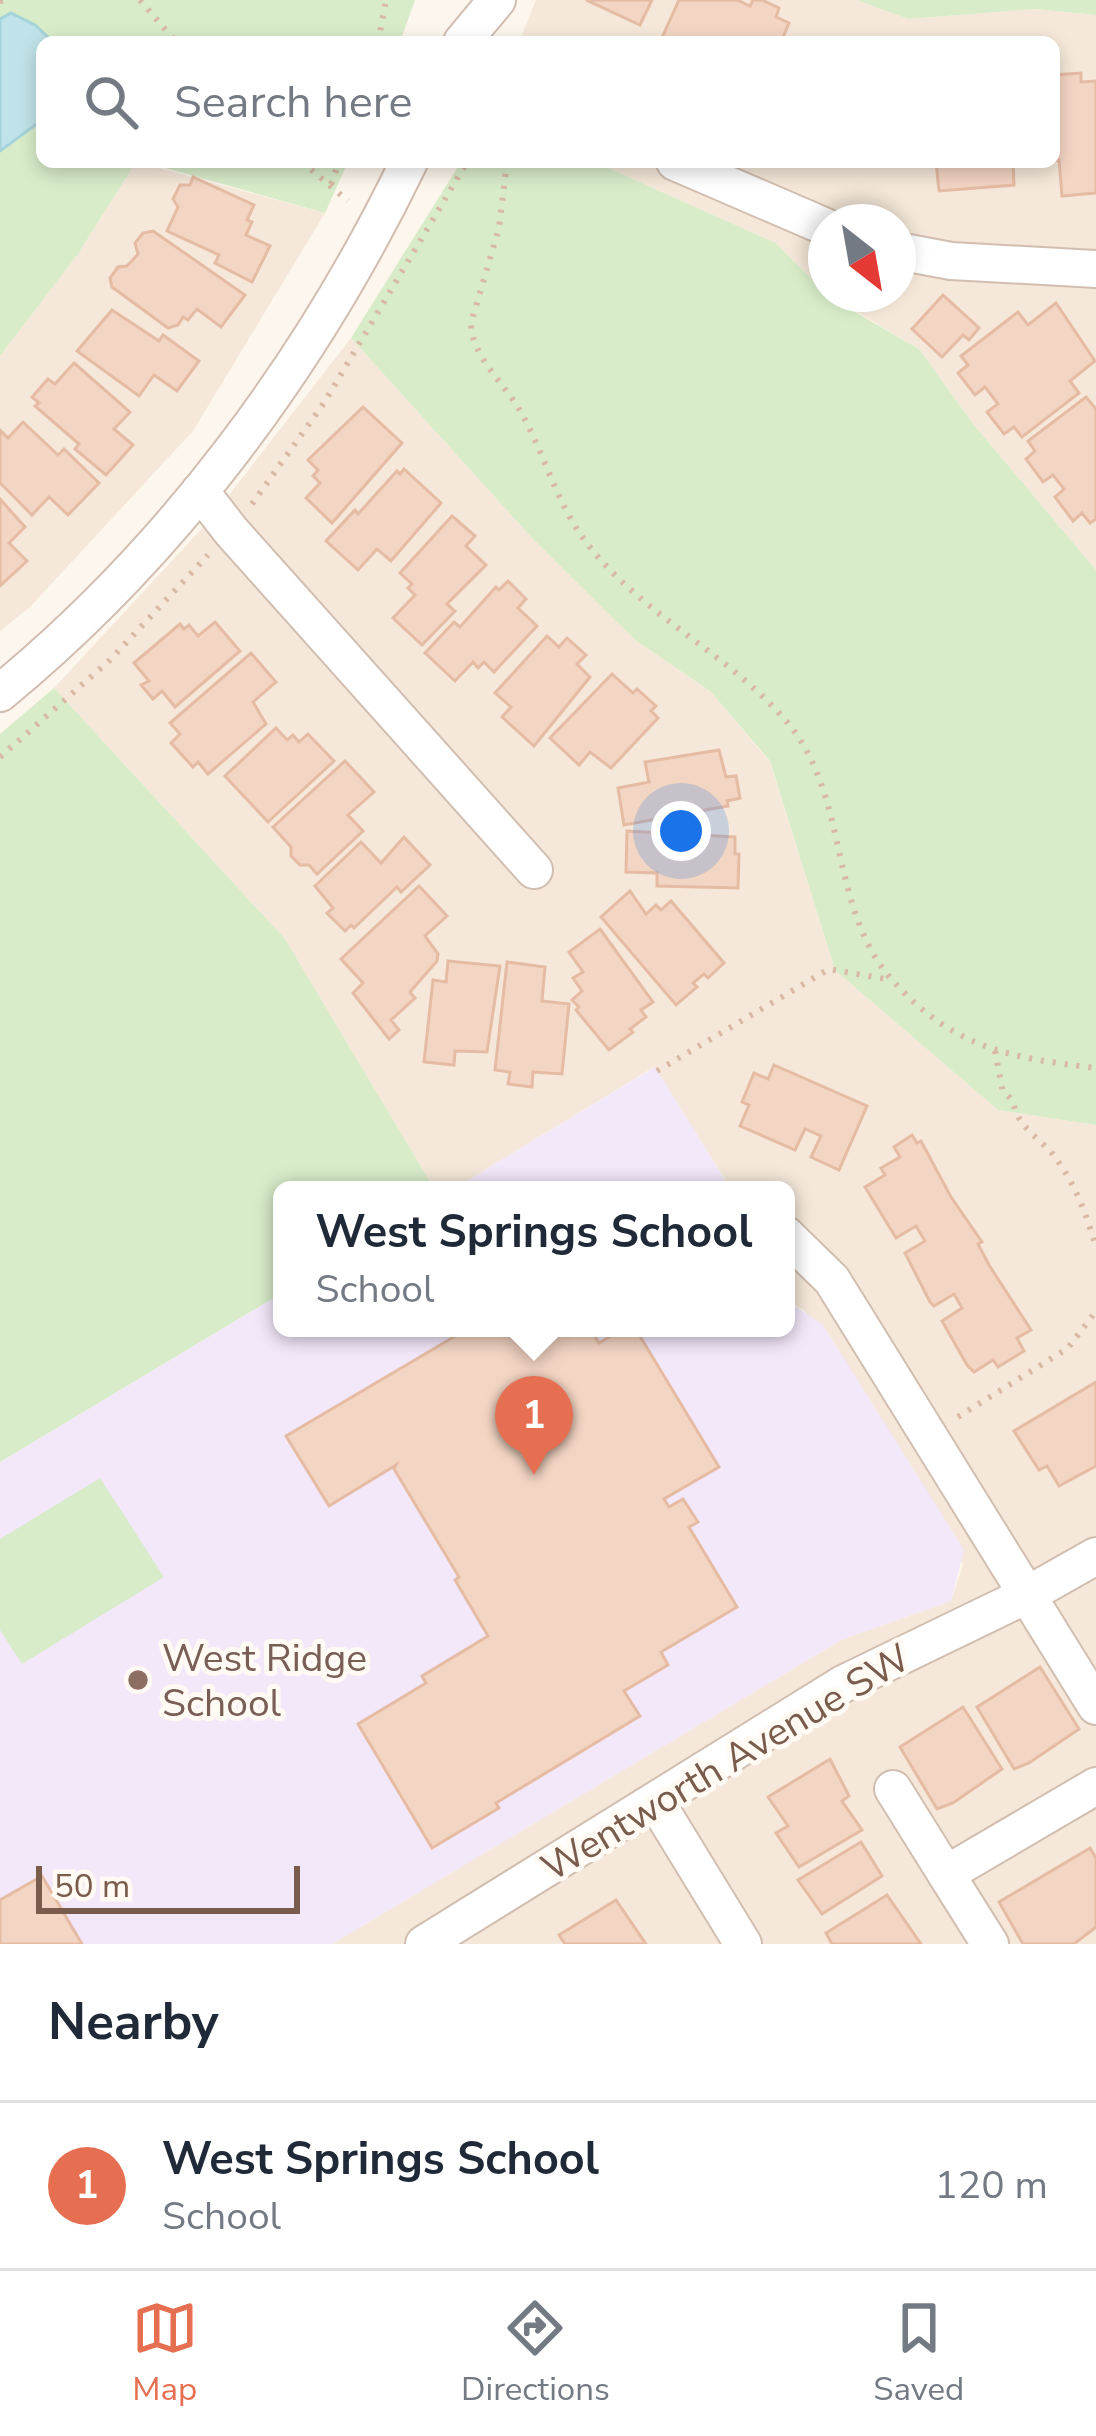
<!DOCTYPE html>
<html lang="en">
<head>
<meta charset="utf-8">
<style>
  body { margin:0; font-family:"Nunito Sans",sans-serif; background:#f6f6f7; color:#1f2937 }
  .compass { position:absolute; left:808px; top:204px; width:108px; height:108px; border-radius:50%; background:#fff; box-shadow:0 6px 18px #0003; rotate:149deg }
  .scale { position:absolute; left:36px; bottom:30px; width:264px; box-sizing:border-box; padding-left:12px; border:6px solid #7a5c4d; border-top:0; font-size:33px; line-height:42px; white-space:nowrap; color:#7a5c4d; -webkit-text-stroke:9px #fffaf3; paint-order:stroke }
  .you { position:absolute; left:681px; top:831px; width:42px; height:42px; margin:-30px; border:9px solid #fff; border-radius:50%; background:#1a73e8; box-shadow:0 0 0 18px #1a73e833 }
  .badge { display:grid; place-items:center; width:78px; height:78px; border-radius:50%; background:#e76f51; color:#fff; font-size:39px; font-weight:700 }
  .pin { position:absolute; translate:-50% -99px; filter:drop-shadow(0 3px 6px #0008) }
  .pin::after { content:''; position:absolute; top:63px; width:42px; height:36px; background:inherit; clip-path:polygon(0 0,100% 0,50% 100%) }
  .popup { position:absolute; left:273px; top:1181px; width:522px; height:156px; box-sizing:border-box; display:grid; place-content:center; border-radius:18px; background:#fff; filter:drop-shadow(0 3px 9px #0005); font-size:39px; white-space:nowrap; color:#747a83 }
  .popup b { font-size:45px; color:#1f2937 }
  .popup::after { content:''; position:absolute; left:50%; top:100%; margin-left:-24px; border:24px solid transparent; border-top-color:#fff }
  .list { margin:0; padding:0; list-style:none }
  h2 { display:flex; justify-content:space-between; align-items:center; height:156px; margin:0; padding:0 48px; font-size:51px }
  h2 small { font-size:39px; font-weight:400; color:#747a83 }
  .list li { display:grid; grid-template-columns:78px 1fr auto; gap:36px; align-items:center; box-sizing:border-box; height:168px; padding:0 48px; border-top:3px solid #e0e1e3 }
  .list b { display:block; font-size:45px; white-space:nowrap }
  .list p { margin:0; font-size:39px; white-space:nowrap; color:#747a83 }
  .list em { font-size:39px; font-style:normal; color:#747a83 }
  .icon { flex:none; width:66px; height:66px; fill:none; stroke:currentColor; stroke-width:2; stroke-linecap:round; stroke-linejoin:round }
  .map { position:relative; flex:none; width:1096px; height:1944px; overflow:hidden }
  .search { position:absolute; background:#fff; box-shadow:0 6px 18px #0003; left:36px; right:36px; top:36px; height:132px; display:flex; align-items:center; gap:30px; box-sizing:border-box; padding:0 42px; border-radius:18px; color:#747a83; font-size:45px }
  .sheet { height:324px; background:#fff }
  nav { display:flex; justify-content:space-around; align-items:center; box-sizing:border-box; height:168px; border-top:3px solid #e0e1e3; background:#fff; font-size:33px; color:#747a83 }
  nav a { display:grid; justify-items:center; gap:6px }
  nav .on { color:#e76f51 }
  .map>svg:first-child { display:block }
  .residential { fill:#f5e8da }
  .education { fill:#f3e8fa }
  .green { fill:#d8ecc9 }
  .water { fill:#bfe3e8; stroke:#a5d3da; stroke-width:3 }
  .building { fill:#f3d5c3; stroke:#e6bba3; stroke-width:3 }
  .lines { fill:none; stroke-linecap:round; stroke-linejoin:round }
  .minor-casing { stroke:#d1beb0; stroke-width:40 }
  .path { stroke:#d9b8a5; stroke-width:6; stroke-dasharray:3 9; stroke-linecap:butt }
  .minor { stroke:#fff; stroke-width:36 }
  .education-dot { fill:#8d6e63; stroke:#fffaf3; stroke-width:4.5 }
  .labels { text-anchor:middle; dominant-baseline:central; stroke-width:10; stroke-linejoin:round; paint-order:stroke }
  .education-label { font-size:39px; fill:#785e54; stroke:#fffaf3; text-anchor:start }
  .street-label { font-size:39px; fill:#7a5c4d; stroke:#fffaf3 }
</style>
</head>
<body>
<div class="map">
<svg width="1096" height="1944" viewBox="0 0 1096 1944">
  <rect width="100%" height="100%" fill="#fdf6ec"/>
  <g class="residential">
    <polygon points="536,0 857,0 908,19 1035,9 1096,15 1096,570 974,425 919,349 827,294 898,294 898,222 826,222 826,293 776,243 595,162 1054,162 1054,42 519,42"/>
    <polygon points="136,162 325,213 193,431 29,608 0,631 0,356 78,254"/>
    <polygon points="351,338 533,539 635,640 710,691 770,762 835,970 998,1110 1096,1125 1096,1944 332,1944 841,1640 951,1601 963,1565 804,1310 786,1300 786,1190 716,1190 725,1179 654,1067 452,1190 435,1190 285,939 54,688 208,522"/>
  </g>
  <g class="education">
    <polygon points="655,1067 725,1180 716,1190 452,1190"/>
    <polygon points="282,1293 282,1328 786,1328 786,1300 823,1325 964,1550 951,1601 841,1640 332,1944 0,1944 0,1462"/>
  </g>
  <g class="green">
    <polygon points="0,0 415,0 400,42 42,42 42,162 136,162 78,254 0,356"/>
    <polygon points="857,0 1096,0 1096,15 1035,9 908,19"/>
    <polygon points="144,162 348,162 325,213"/>
    <polygon points="461,162 595,162 776,243 831,298 919,349 974,425 1096,570 1096,1125 998,1110 835,970 770,761 710,691 635,640 533,539 351,338"/>
    <polygon points="54,688 285,939 435,1190 282,1190 282,1293 0,1462 0,734"/>
    <polygon points="100,1478 164,1577 22,1664 0,1630 0,1539"/>
  </g>
  <polygon class="water" points="11,13 35,25 53,42 42,42 42,120 0,151 0,19"/>
  <g class="building">
    <polygon points="586,0 652,0 640,25"/>
    <polygon points="679,0 737,0 750,6 753,0 762,0 779,8 776,17 789,23 781,42 660,42"/>
    <polygon points="1081,73 1081,82 1096,81 1096,193 1062,196 1059,160 1054,161 1054,75"/>
    <polygon points="936,162 1013,162 1014,185 939,191"/>
    <polygon points="193,177 254,205 247,220 252,222 246,235 270,246 252,282 215,263 219,255 167,231 178,207 173,199 180,185 190,185"/>
    <polygon points="153,231 245,295 221,327 197,309 188,320 183,317 178,325 168,328 112,287 110,278 118,267 127,266 138,254 135,243 143,233"/>
    <polygon points="943,295 979,328 969,340 963,335 942,357 912,329"/>
    <polygon points="1056,303 1095,361 1070,381 1079,393 1022,437 1014,427 1004,434 987,412 998,404 985,387 975,395 958,373 968,365 961,356 1018,312 1028,325"/>
    <polygon points="112,310 159,341 163,335 199,361 177,391 154,375 139,396 77,351"/>
    <polygon points="74,363 130,412 114,429 133,445 106,475 75,449 79,444 35,406 39,403 32,397 48,379 55,384"/>
    <polygon points="1086,397 1096,409 1096,519 1090,523 1082,513 1073,521 1055,497 1064,489 1053,475 1043,482 1026,459 1035,451 1028,441"/>
    <polygon points="363,407 402,443 332,523 306,498 320,483 313,476 318,470 308,460"/>
    <polygon points="23,422 58,455 64,449 99,483 68,515 49,497 32,515 0,483 0,430 8,438"/>
    <polygon points="404,469 441,503 391,561 377,549 358,570 326,541 355,510 358,514 397,471 400,474"/>
    <polygon points="0,499 25,527 9,543 27,561 0,586"/>
    <polygon points="452,516 475,536 466,546 486,565 447,604 455,611 422,645 393,618 415,595 408,588 412,584 400,573"/>
    <polygon points="508,581 526,599 518,608 537,626 494,672 484,662 478,668 473,662 455,681 425,653 454,622 460,627 496,587 499,590"/>
    <polygon points="215,622 240,651 175,707 162,691 153,699 141,685 149,681 134,663 180,624 184,629 189,625 198,636"/>
    <polygon points="547,636 559,647 567,638 586,655 577,664 590,677 534,746 502,717 511,707 495,693"/>
    <polygon points="251,653 276,682 253,702 266,724 208,774 198,762 193,767 171,743 180,734 170,723"/>
    <polygon points="612,674 633,693 637,689 656,706 651,711 658,718 611,768 590,752 579,765 550,738"/>
    <polygon points="276,728 287,740 293,735 299,742 308,734 334,761 268,822 225,776"/>
    <polygon points="719,750 726,777 736,776 740,798 727,801 728,806 624,825 618,788 649,782 645,762"/>
    <polygon points="345,761 374,792 348,815 363,831 317,874 309,865 300,865 291,856 291,847 273,827"/>
    <polygon points="627,831 735,837 735,854 739,854 738,888 657,886 657,873 626,872"/>
    <polygon points="404,837 430,865 401,892 397,887 354,928 351,925 345,931 327,913 333,908 315,886 361,842 381,863"/>
    <polygon points="419,886 447,916 425,936 438,954 437,961 410,992 415,998 391,1020 399,1030 389,1039 353,993 363,983 341,959"/>
    <polygon points="630,891 646,914 656,905 661,910 671,901 724,963 708,978 704,974 693,983 697,987 676,1005 601,917"/>
    <polygon points="600,929 653,1002 641,1010 646,1017 630,1029 633,1032 609,1050 576,1010 579,1007 572,1000 582,991 573,978 583,972 569,952"/>
    <polygon points="448,961 500,966 487,1052 455,1051 454,1065 424,1062 433,980 446,982"/>
    <polygon points="507,962 545,967 542,1001 569,1004 562,1074 533,1072 532,1087 508,1084 510,1072 495,1070"/>
    <polygon points="774,1065 867,1106 839,1170 811,1157 821,1136 805,1129 795,1150 740,1126 749,1105 742,1102 754,1073 768,1079"/>
    <polygon points="912,1135 917,1143 921,1141 951,1197 982,1242 978,1244 989,1265 1031,1330 1017,1338 1024,1351 998,1367 993,1360 974,1372 967,1365 942,1321 962,1308 954,1294 934,1306 930,1302 905,1253 925,1241 916,1226 896,1238 865,1187 885,1175 881,1168 900,1157 894,1147"/>
    <polygon points="469,1328 590,1328 599,1343 624,1328 635,1328 719,1467 664,1499 669,1507 683,1499 698,1522 689,1527 737,1607 661,1652 668,1665 624,1691 640,1716 496,1803 499,1808 432,1848 358,1724 426,1683 422,1676 488,1636 455,1580 459,1577 394,1469 396,1465 329,1506 286,1436"/>
    <polygon points="1096,1382 1096,1466 1059,1486 1047,1466 1039,1470 1014,1431"/>
    <polygon points="1040,1667 1079,1729 1029,1763 1014,1769 977,1707"/>
    <polygon points="963,1707 1002,1769 953,1803 937,1809 900,1747"/>
    <polygon points="830,1759 849,1796 842,1801 862,1830 799,1867 776,1833 788,1826 768,1797"/>
    <polygon points="861,1842 882,1876 822,1914 798,1880"/>
    <polygon points="1090,1848 1096,1858 1096,1927 1074,1944 1023,1944 999,1902"/>
    <polygon points="42,1876 82,1944 0,1944 0,1900"/>
    <polygon points="887,1895 921,1944 832,1944 826,1933"/>
    <polygon points="616,1900 646,1944 565,1944 559,1935"/>
  </g>
  <g class="lines">
    <g class="minor-casing">
      <g id="minor">
        <polyline points="462,42 497,0"/>
        <polyline points="675,162 826,227"/>
        <polyline points="898,251 951,261 1096,269"/>
        <polyline points="200,491 231,531 534,870"/>
        <path d="M 0,693 C 173,551 312,363 409,162"/>
        <polyline points="786,1235 832,1280 1096,1706"/>
        <polyline points="893,1789 946,1874 1096,1786"/>
        <polyline points="656,1802 743,1944"/>
        <polyline points="946,1874 990,1944"/>
        <polyline points="424,1944 843,1684 1027,1595 1096,1556"/>
      </g>
    </g>
    <g class="path">
      <polyline points="140,0 176,42"/>
      <polyline points="0,1 9,0"/>
      <polyline points="378,42 386,0"/>
      <polyline points="302,162 348,201"/>
      <path d="M 507,162 L 499,228 L 471,323 C 471,355 503,382 519,409 C 546,455 555,503 589,546 C 644,616 730,655 787,722 C 850,796 828,909 893,981 C 953,1048 1010,1058 1096,1068"/>
      <polyline points="331,184 339,162"/>
      <polyline points="252,504 324,403 467,162"/>
      <polyline points="0,757 110,660 208,555"/>
      <path d="M 995,1051 L 1003,1092 C 1015,1100 1012,1104 1018,1116 C 1023,1128 1041,1141 1051,1152 C 1073,1179 1087,1214 1096,1248"/>
      <polyline points="657,1071 829,969 891,980"/>
      <polyline points="958,1417 1068,1348 1096,1311"/>
    </g>
    <use href="#minor" class="minor"/>
  </g>
  <circle class="education-dot" cx="138" cy="1680" r="12"/>
  <g class="labels">
    <g class="education-label">
      <text x="162" y="1658">West Ridge<tspan x="162" dy="45">School</tspan></text>
    </g>
    <g class="street-label">
      <text transform="translate(726 1763) rotate(-31)">Wentworth Avenue SW</text>
    </g>
  </g>
</svg>
<svg class="compass" viewBox="-18 -18 36 36"><path d="M0-13l5 13h-10z" fill="#e53935"/><path d="M0 13l5-13h-10z" fill="#747a83"/></svg>
<div class="scale">50 m</div>
<div class="you"></div>
<div class="pin badge" style="left:534px;top:1475px">1</div>
<div class="popup"><b>West Springs School</b>School</div>
<div class="search"><svg class="icon" aria-label="search" viewBox="0 0 24 24"><circle cx="10" cy="10" r="6"/><path d="M15 15l6 6"/></svg>Search here</div>
</div>
<section class="sheet">
<h2>Nearby<small></small></h2>
<ul class="list">
<li><span class="badge">1</span><div><b>West Springs School</b><p>School</p></div><em>120 m</em></li>
</ul>
</section>
<nav>
<a class="on"><svg class="icon" aria-label="map" viewBox="0 0 24 24"><path d="M3 6l6-2 6 2 6-2v14l-6 2-6-2-6 2zM9 4v14M15 6v14"/></svg>Map</a>
<a><svg class="icon" aria-label="directions" viewBox="0 0 24 24"><path d="M12 3l9 9-9 9-9-9zM9 14v-3h6M13 9l2 2-2 2"/></svg>Directions</a>
<a><svg class="icon" aria-label="saved" viewBox="0 0 24 24"><path d="M7 4h10v16l-5-4-5 4z"/></svg>Saved</a>
</nav>
</body>
</html>
